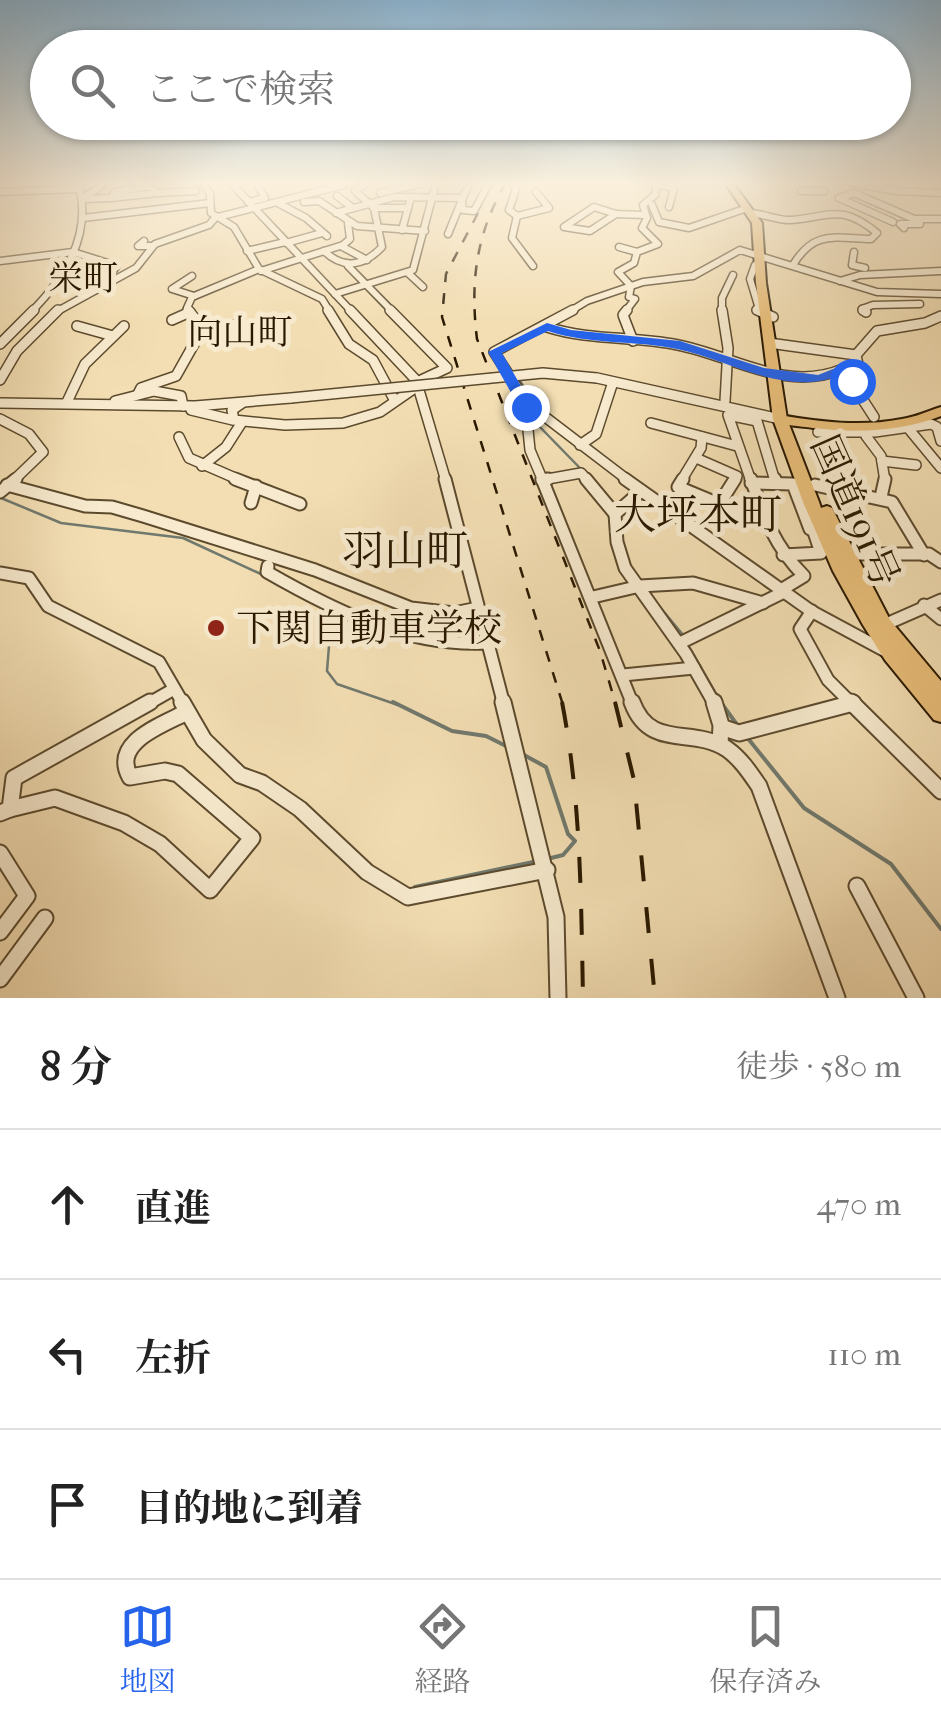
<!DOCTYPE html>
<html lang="ja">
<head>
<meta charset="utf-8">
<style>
  body { margin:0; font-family:"IM FELL French Canon","Noto Serif JP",serif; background:#f2f2f2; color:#222 }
  .stop { position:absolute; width:30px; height:30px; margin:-22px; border:8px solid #2563eb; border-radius:50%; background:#fff }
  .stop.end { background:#2563eb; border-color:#fff; box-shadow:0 2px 10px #0008 }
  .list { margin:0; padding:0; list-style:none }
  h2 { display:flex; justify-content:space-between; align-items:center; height:130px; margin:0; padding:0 40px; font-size:42px }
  h2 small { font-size:32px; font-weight:400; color:#767676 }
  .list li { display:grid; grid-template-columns:65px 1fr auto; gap:30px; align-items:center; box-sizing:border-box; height:150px; padding:0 40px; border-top:2px solid #e0e0e0 }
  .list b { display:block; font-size:38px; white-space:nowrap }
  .list em { font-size:32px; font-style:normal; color:#767676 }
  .icon { flex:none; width:55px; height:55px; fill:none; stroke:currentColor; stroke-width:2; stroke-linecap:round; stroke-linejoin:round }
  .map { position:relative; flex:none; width:941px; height:998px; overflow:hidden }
  .search { position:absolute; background:#fff; box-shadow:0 2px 8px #0004; left:30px; right:30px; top:30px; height:110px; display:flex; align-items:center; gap:25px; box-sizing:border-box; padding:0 35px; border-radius:55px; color:#767676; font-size:38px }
  .sheet { height:580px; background:#fff }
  nav { display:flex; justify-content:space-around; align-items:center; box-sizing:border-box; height:140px; border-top:2px solid #e0e0e0; background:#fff; font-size:28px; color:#767676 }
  nav a { display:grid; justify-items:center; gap:5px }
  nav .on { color:#2563eb }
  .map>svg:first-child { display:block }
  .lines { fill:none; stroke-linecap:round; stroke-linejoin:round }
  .stream-far1 { stroke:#70796e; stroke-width:2.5 }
  .stream { stroke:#70796e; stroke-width:4 }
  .minor-far3-casing { stroke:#5c4a2d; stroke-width:9 }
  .minor-far2-casing { stroke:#5c4a2d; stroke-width:12 }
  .minor-far1-casing { stroke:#5c4a2d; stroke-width:15 }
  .minor-casing { stroke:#5c4a2d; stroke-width:19 }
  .major-casing { stroke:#291800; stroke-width:4 }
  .highway-casing { stroke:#291800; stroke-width:4 }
  .minor-far3 { stroke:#f7eace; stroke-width:6 }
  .minor-far2 { stroke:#f7eace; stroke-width:9 }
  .minor-far1 { stroke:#f7eace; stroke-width:11 }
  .minor { stroke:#f7eace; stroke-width:15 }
  .major { fill:#eabf7a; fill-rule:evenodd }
  .highway { fill:#eabf7a; fill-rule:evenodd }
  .rail-far1 { stroke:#291800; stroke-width:2.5; stroke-dasharray:11 11; stroke-linecap:butt }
  .rail { stroke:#291800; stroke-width:4; stroke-dasharray:26 26; stroke-linecap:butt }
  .minor-bridge-casing { stroke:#5c4a2d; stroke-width:12; stroke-linecap:butt }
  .minor-bridge { stroke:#f7eace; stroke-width:9 }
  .route { fill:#2563eb }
  .poi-dot { fill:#8f2418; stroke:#f7eace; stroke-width:4 }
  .labels { text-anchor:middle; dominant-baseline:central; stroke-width:10; stroke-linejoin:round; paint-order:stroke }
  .far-quarter-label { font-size:35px; fill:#291800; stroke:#f7eace }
  .street-label { font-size:38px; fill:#291800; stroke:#f7eace }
  .poi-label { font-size:38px; fill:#291800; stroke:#f7eace; text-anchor:start }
  .quarter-label { font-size:42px; fill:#291800; stroke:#f7eace }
</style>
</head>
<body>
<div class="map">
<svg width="941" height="998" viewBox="0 0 941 998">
  <rect width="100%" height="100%" fill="#f3deb3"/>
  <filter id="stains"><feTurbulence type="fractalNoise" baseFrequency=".002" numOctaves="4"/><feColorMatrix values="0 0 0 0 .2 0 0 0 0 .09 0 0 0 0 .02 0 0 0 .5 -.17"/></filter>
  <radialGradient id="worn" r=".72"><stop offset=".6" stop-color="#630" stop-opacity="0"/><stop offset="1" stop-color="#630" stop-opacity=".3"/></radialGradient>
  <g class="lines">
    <g class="stream-far1">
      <polyline points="517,377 538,407"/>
      <polyline points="536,415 537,424 618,507"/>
      <polyline points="1,498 61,523 183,538 263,575"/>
      <polyline points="654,600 684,636"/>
      <polyline points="331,613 337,628 329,646 327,671 337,684 398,705"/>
      <polyline points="687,643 718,697"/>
    </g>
    <g class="stream">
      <polyline points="393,702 452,731 486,736 508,747"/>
      <polyline points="722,704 738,726"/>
      <polyline points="746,736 804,808 891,864 941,929"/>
      <polyline points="524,755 546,767 568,834 575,841 563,855 551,858"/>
      <polyline points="415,887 538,861"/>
    </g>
    <g class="minor-far3-casing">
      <g id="minor-far3">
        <polyline points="203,183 210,194 211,213 234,227 259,269 322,299 330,312"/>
        <polyline points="231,183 352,312"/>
        <polyline points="512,183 516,189 509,210 517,216 512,238 533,266"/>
        <polyline points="852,183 896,191 941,193"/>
        <polyline points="657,184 674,188 669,207"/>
        <polygon points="149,186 157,193 111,198 115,192"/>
        <polyline points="801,191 824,191"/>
        <polyline points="0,192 78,189"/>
        <polyline points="157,193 196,191"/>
        <polyline points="380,193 423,183"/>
        <polyline points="337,196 353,208"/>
        <polyline points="84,198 102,185"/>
        <polyline points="83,199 111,198"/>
        <polyline points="248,202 265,198 256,183"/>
        <polyline points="304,202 319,201 357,226 425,231"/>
        <polyline points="462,202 463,210 474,211 489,183"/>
        <polyline points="278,203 306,218 327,236"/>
        <polyline points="652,205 659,222 689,228 747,208"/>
        <polygon points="594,207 616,214 590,231 564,227"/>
        <polyline points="374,208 407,208"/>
        <polyline points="336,213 394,197 463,198"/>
        <path d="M 751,213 C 764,214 780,221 791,220 C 830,217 841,203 877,233 L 871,239 C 834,238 814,230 793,265"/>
        <polyline points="616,214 645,215"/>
        <polyline points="517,216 549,208 536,192"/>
        <polyline points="218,217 351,183"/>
        <polyline points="83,218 210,203"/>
        <polyline points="893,222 839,198 854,193 914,219 941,219"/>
        <polyline points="904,228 900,224 920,224"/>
        <polyline points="402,230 411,197"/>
        <polyline points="448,234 469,183"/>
        <polyline points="144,241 138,246 153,246"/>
        <polyline points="286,243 322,233"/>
        <polyline points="341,246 367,260"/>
        <polyline points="619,247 637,252"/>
        <polyline points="247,251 285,242"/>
        <path d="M 324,251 C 344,270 364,266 382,247 L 374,208 L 355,191 L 366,183"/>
        <polyline points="854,252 852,265 865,268"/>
        <polyline points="0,261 73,252 117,266 105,281"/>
        <polyline points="755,265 750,279 760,312"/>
        <polyline points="348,266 393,312"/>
        <polyline points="261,271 343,245 350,239 348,223"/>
        <polyline points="408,273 423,287"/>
        <polyline points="192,276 172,289 194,296"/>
        <polyline points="840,281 860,275 941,271"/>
        <polyline points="335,294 413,270 436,183"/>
        <path d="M 31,312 C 66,277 93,233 78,183"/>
        <polyline points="56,312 136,268 155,244 209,225 215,218"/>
        <polyline points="190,312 187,308 192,297 259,269"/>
        <polyline points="569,312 587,301 643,282 693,276 740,250 877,292 941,294"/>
        <polyline points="625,312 635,299 629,297 631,286 618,272 634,263 637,252 658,244 642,228 647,218 643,205 655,195 657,183"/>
        <polyline points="722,312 722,298 733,275"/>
        <polyline points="866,312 862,309 873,305 920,304"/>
      </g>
    </g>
    <g class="minor-far2-casing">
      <g id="minor-far2">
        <polyline points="328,310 349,344 373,360 395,401"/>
        <polyline points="350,310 416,380 446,481"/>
        <polyline points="390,310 447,368 417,382"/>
        <polyline points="627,310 623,315 633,341"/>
        <polyline points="722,310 728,348 725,401"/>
        <polyline points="757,310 773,317"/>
        <polyline points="863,310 866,312"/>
        <polyline points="172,320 190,312"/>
        <polyline points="77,326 113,336"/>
        <path d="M 547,327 C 590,341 634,336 678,345 C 734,356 786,393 843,369"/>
        <polyline points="203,328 235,325"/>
        <polyline points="769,343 856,355"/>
        <polyline points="0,344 34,310"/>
        <polyline points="597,378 780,419"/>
        <polyline points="0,380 17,351 58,310"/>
        <polyline points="138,394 141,388 176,376 203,328 188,310"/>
        <polyline points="115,401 154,391 181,396 183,406"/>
        <polyline points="67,402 85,364 124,326"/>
        <polyline points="0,403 195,406 291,398"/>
        <polyline points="242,403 232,410 234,420 285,425 343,423 380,412 419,385"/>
        <polyline points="191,410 233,420"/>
        <polyline points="526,411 540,413 629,481"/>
        <polyline points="874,417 843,369 858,365 856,355 877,331 925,323 941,316"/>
        <polyline points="0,419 29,434 43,452 13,481"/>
        <polyline points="651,423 737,446"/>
        <polyline points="908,428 941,468"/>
        <polyline points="818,432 875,432 931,424 937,427 941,441"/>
        <polyline points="866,436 881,456 885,481"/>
        <polyline points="179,437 189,458 242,481"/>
        <polyline points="580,445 596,434 613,382"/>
        <polyline points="696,458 737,476 734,481"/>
        <polyline points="882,461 916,465"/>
        <polyline points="202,466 226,447 242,422"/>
        <polyline points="542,480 581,473 588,481"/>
        <polyline points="543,481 530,450 525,400 494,352 573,310"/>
        <polyline points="681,481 701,448 702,437"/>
        <polyline points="751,481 728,415 757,421 775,481"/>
      </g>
    </g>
    <g class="minor-far1-casing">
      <g id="minor-far1">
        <polyline points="235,479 300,504"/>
        <polyline points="445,479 504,705"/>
        <polyline points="542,479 633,705"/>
        <polyline points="586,479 615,514"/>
        <polyline points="625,479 811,611 889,653"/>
        <polyline points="683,479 678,487 767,524"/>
        <path d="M 751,479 C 764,517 775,547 804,576 L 781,590"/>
        <polyline points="775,479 776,483"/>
        <polyline points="542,480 548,479"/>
        <polyline points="751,483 793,484 810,529"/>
        <polyline points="7,485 85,506 112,507 143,516 315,570 411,608 454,613 478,608"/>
        <polyline points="815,485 892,502 924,555"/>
        <polyline points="641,491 615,514 617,542 625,568 686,654 715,705"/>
        <polyline points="0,492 16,479"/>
        <polyline points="881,497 885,479"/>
        <polyline points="251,503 256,486"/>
        <polyline points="718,506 735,479"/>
        <polyline points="847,554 929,554 941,562"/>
        <polyline points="783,555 821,553 813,529"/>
        <path d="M 268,566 L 267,572 C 335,611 407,647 487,643"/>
        <polyline points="0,573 29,578 48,606 159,662 184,705"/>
        <polyline points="593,597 640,586 693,583 763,603"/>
        <polyline points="924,605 941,619"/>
        <polyline points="812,611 800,629 828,680 853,705"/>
        <polyline points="884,625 941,600"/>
        <polyline points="680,643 784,592"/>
        <polyline points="623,675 694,668"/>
        <polyline points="146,705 174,689"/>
        <polyline points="846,705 853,703"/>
      </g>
    </g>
    <g class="minor-casing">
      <g id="minor">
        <polyline points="182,702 204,740 240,775 262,783 300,809 367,872 408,897 547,870"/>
        <polyline points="503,702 556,917 558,998"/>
        <path d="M 632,702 C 650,751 692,726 727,749 C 741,759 750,773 759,786 L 837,998"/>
        <polyline points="714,702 721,725 720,744"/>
        <polyline points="851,702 941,791"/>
        <polyline points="724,728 739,733 853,703"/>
        <path d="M 10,809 L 55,798 L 124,823 L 160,844 L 210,890 L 252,838 L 178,774 L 165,771 L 130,777 C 111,742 162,725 187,712"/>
        <polyline points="0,813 10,809 14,778 150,702"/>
        <polyline points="0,853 27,896 0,932"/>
        <polyline points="857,886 916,998"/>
        <polyline points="0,979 45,918"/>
      </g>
    </g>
    <g class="major-casing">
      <path id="major" d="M 941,407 L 941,416 C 900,432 856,433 813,428 C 799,426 784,426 774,419 L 780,415 C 820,422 862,427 902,419 C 916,417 928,411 941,407 Z"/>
    </g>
    <g class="highway-casing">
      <polygon id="highway" points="725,183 733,183 762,223 766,283 787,419 819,502 821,508 827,506 832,508 890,620 941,681 941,722 934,720 885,660 863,625 833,571 803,502 773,419 756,283 752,223"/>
    </g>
    <use href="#minor-far3" class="minor-far3"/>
    <use href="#minor-far2" class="minor-far2"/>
    <use href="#minor-far1" class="minor-far1"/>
    <use href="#minor" class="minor"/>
    <use href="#major" class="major"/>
    <use href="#highway" class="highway"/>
    <g class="rail-far1">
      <path d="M 506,183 C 476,233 470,282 477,339 L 600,651 L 616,705"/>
      <polyline points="478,213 446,274 442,317 563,705"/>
    </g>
    <g class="rail">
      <path d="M 562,702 C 581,800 581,898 583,998"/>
      <polyline points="615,702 634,780 655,998"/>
    </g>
    <g class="minor-bridge-casing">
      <polyline id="minor-bridge" points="291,398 543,373 597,378"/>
    </g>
    <use href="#minor-bridge" class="minor-bridge"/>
  </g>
  <linearGradient id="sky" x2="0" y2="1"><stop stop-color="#8bb6d5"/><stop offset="0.57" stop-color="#faf0dd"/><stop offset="1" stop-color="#faf0dd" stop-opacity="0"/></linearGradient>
  <rect width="941" height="322" fill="url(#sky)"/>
  <path class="route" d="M 547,323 L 571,330 L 680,341 L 764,368 L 818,375 L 843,365 L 859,381 L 847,384 L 841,375 C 787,398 730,360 677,349 C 635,340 590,345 548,331 L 502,353 L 533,407 L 526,412 L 521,410 L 488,352 Z"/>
  <circle class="poi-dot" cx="216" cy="628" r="10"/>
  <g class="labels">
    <g class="far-quarter-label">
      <text x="83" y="278">栄町</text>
      <text x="240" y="332">向山町</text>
    </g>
    <g class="street-label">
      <text transform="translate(855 511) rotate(66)">国道191号</text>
    </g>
    <g class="poi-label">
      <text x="236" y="628">下関自動車学校</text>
    </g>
    <g class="quarter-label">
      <text x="698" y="515">大坪本町</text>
      <text x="405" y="551">羽山町</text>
    </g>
  </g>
  <rect width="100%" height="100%" filter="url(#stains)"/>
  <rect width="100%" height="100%" fill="url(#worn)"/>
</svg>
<div class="stop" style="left:852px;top:381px"></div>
<div class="stop end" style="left:526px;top:407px"></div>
<div class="search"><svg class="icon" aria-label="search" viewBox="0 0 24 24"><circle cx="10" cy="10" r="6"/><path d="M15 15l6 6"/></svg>ここで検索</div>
</div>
<section class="sheet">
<h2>8 分<small>徒歩 · 580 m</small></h2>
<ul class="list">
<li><svg class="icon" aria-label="ahead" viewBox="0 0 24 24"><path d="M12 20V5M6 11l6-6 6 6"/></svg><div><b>直進</b></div><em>470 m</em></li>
<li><svg class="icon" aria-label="left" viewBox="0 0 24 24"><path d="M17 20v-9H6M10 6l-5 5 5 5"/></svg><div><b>左折</b></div><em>110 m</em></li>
<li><svg class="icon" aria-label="arrive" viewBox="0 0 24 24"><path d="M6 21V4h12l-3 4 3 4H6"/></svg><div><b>目的地に到着</b></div></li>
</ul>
</section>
<nav>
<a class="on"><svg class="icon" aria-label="map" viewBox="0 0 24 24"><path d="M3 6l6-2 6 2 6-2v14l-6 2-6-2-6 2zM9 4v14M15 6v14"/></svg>地図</a>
<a><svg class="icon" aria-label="directions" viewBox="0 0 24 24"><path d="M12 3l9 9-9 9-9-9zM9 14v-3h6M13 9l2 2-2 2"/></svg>経路</a>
<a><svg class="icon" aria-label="saved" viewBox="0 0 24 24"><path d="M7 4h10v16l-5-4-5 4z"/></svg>保存済み</a>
</nav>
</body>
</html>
